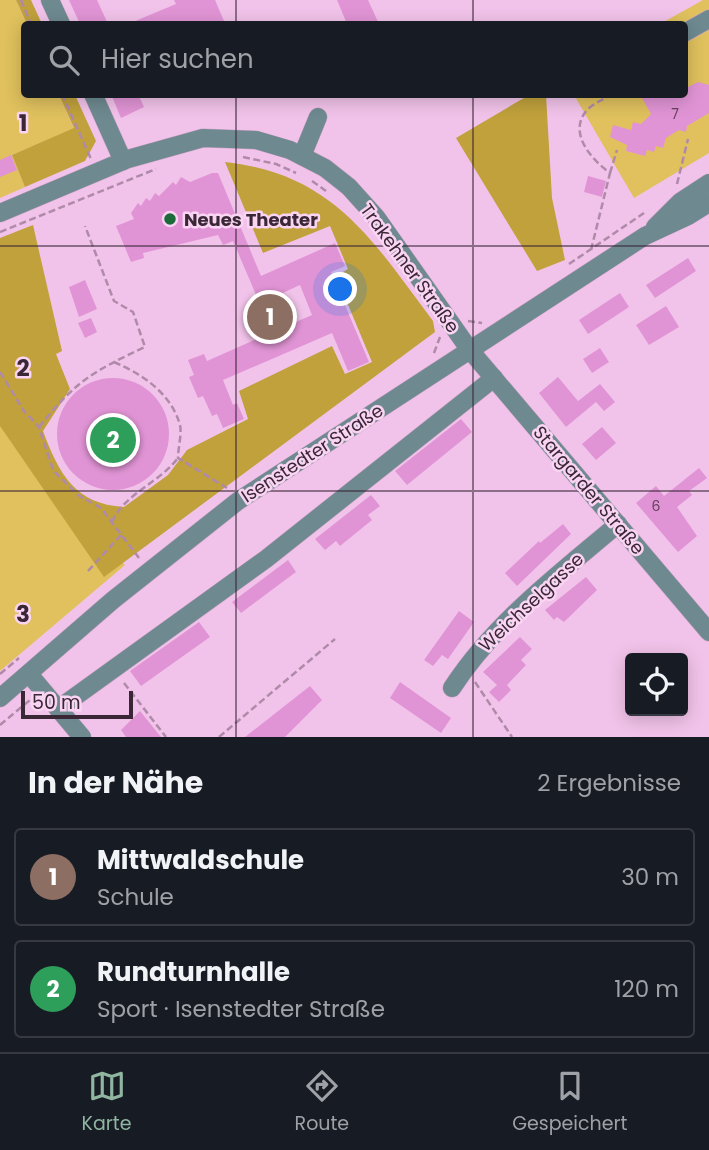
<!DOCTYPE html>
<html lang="de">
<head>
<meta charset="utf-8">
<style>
  body { margin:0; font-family:Poppins,sans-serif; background:#242831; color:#f1f3f6 }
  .controls { position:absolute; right:21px; bottom:21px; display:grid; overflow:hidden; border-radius:7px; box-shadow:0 4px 18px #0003 }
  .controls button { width:63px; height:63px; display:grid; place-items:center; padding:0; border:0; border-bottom:2px solid #363941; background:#171b24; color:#f1f3f6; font:35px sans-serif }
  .scale { position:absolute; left:21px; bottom:18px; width:112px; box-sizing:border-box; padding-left:7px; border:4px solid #392736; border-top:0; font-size:19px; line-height:24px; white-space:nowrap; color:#392736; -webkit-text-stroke:5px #fad4f3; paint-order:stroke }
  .you { position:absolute; left:341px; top:290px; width:24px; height:24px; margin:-18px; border:5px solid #fff; border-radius:50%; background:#1a73e8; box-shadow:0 0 0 10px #1a73e833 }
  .badge { display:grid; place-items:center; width:46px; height:46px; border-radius:50%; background:#90b5a1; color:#fff; font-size:23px; font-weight:700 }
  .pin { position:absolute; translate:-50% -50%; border:4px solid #fff; box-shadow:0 2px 7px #0006 }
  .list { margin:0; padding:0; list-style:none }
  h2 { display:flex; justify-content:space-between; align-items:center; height:91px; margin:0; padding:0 28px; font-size:30px }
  h2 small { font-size:23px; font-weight:400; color:#9ea1a6 }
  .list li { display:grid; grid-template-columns:46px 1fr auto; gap:21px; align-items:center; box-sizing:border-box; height:98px; margin:0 14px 14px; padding:0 14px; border:2px solid #363941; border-radius:7px }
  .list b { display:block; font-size:26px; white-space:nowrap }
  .list p { margin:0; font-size:23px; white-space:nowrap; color:#9ea1a6 }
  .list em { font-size:23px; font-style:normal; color:#9ea1a6 }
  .icon { flex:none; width:38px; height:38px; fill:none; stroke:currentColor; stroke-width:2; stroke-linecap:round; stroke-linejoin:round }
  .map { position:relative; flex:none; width:709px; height:737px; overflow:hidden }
  .search { position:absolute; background:#171b24; box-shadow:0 4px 18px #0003; left:21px; right:21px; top:21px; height:77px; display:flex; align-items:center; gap:18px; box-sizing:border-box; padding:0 24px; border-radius:7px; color:#9ea1a6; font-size:26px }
  .sheet { height:315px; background:#171b24 }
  nav { display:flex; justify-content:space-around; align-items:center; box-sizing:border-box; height:98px; border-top:2px solid #363941; background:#171b24; font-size:19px; color:#9ea1a6 }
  nav a { display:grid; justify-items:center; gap:4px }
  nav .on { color:#90b5a1 }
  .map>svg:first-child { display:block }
  .green { fill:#e0c15e }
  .forest { fill:#c0a13b }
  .building { fill:#e194d5; fill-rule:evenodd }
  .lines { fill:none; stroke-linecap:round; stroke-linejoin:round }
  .minor-casing { stroke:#cda4c6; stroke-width:19 }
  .path { stroke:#af8aa9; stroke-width:2.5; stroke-dasharray:7 3.5; stroke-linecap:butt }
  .minor { stroke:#6e8a90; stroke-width:18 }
  .grid { fill:none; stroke:#392736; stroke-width:2; stroke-opacity:0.55 }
  .poi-dot { fill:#1a6a3a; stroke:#fad4f3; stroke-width:2.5 }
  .labels { text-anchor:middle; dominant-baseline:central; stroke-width:5; stroke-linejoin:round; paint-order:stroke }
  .number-label { font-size:14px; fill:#63425e }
  .poi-label { font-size:18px; font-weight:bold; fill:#392736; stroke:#fad4f3; text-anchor:start }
  .street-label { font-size:18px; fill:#392736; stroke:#fad4f3 }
  .grid-label { font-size:23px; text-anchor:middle; font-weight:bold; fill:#392736; stroke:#fad4f3; stroke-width:5; stroke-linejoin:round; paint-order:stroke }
</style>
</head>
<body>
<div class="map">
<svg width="709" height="737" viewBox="0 0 709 737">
  <rect width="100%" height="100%" fill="#f2c3ea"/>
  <g class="green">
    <polygon points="0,0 16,0 27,24 24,24 24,94 59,95 74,129 12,155 25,187 0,198"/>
    <polygon points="703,0 709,0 709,153 634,198 574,95 684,94 684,24 660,24"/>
    <polygon points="0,417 51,489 125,565 0,671"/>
  </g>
  <g class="forest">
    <polygon points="16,0 31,0 42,24 27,24"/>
    <polygon points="59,95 75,95 96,141 85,161 25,187 12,155 74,128"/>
    <polygon points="529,95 546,95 552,198 565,260 537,271 456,138"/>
    <path d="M 225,162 C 334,174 373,241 433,321 L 435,332 L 104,577 L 0,426 L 0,238 L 33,225 L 62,351 L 56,354 L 70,389 L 43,431 C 59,474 75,504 124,507 L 168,475 L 187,450 L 248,419 L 239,391 L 332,346 L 345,374 L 372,362 L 336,276 L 348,269 L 330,226 L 263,253 Z"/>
  </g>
  <g class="building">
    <polygon points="69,0 97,0 108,24 80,24"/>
    <polygon points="174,0 215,0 224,21 216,24 128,24 176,4"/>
    <polygon points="337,0 368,0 379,24 347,24"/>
    <polygon points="698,82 709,85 709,113 687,126 686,132 679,130 666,138 663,148 656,146 654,152 647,150 645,156 626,151 627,145 610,137 613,125 631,130 633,122 641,124 651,114 640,94 684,94 684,89"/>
    <polygon points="111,94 138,94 144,107 121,118"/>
    <polygon points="11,155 17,170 0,177 0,160"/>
    <path d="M 212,173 L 218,173 L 261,276 L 335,243 L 345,266 L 331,272 L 369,362 L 348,371 L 332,333 L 223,380 L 233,405 L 237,403 L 244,419 L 223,428 L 217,414 L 212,416 L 203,396 L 198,398 L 189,377 L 194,375 L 188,360 L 204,354 L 207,361 L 272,332 L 233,241 L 223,245 L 218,235 L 143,253 L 144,258 L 131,262 L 116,226 L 134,219 L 131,213 L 138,203 L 141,206 L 146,198 L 150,201 L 155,193 L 159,196 L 173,182 L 176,185 L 181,177 L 190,182 ZM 300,285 L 312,315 L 284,327 L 272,298 Z"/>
    <polygon points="588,176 606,181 602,197 584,192"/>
    <polygon points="688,258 696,271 655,298 646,285"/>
    <polygon points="85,280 97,309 79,317 69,287"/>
    <polygon points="620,293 629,307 588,334 579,320"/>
    <polygon points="666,306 679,327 649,345 636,325"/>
    <polygon points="91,318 97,332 85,338 78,323"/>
    <polygon points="600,348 609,362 592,373 583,359"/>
    <polygon points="558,377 578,401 600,384 615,402 604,411 596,402 566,427 539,393"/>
    <circle cx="113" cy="434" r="56"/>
    <polygon points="461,419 472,432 407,485 395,471"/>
    <polygon points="602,427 616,443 596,460 582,444"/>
    <polygon points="699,468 707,478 689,491 692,495 677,507 697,536 678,552 636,503 656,486 664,496"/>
    <polygon points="371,495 380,506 368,515 372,520 340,546 336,541 325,550 315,539"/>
    <polygon points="563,524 571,534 517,586 505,573 539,541 540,543"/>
    <polygon points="288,560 296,572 241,613 232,602"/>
    <polygon points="586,577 597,590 564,622 557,617 554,620 545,610"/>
    <polygon points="459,611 474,622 448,659 442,655 433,666 424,660"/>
    <polygon points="199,622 210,637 141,686 130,671"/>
    <polygon points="520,637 532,649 521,660 526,665 507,685 511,690 499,702 489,692 497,685 483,672"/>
    <polygon points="400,682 451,718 441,733 390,698"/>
    <polygon points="310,686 322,700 285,737 245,737"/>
    <polygon points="140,711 161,737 126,737 121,730"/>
  </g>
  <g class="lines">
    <g class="minor-casing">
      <g id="minor">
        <polyline points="50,0 61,24"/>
        <polyline points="684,33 709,19"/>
        <polyline points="93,94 123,161"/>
        <polyline points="302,156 318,117"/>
        <polyline points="0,213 128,159 203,138 256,140 290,150 325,168 349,187 376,217 469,349 709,632"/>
        <polyline points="655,227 680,202 709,183"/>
        <polyline points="29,674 82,737"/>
        <path d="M 452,688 C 495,622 559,574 618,524"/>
        <polyline points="0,698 113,600 238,501 645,236 688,216 709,203"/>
        <polyline points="58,709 266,559 494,378"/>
      </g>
    </g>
    <g class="path">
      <polyline points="21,0 31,24"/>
      <polyline points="62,94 91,159"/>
      <polyline points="243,157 276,164 296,173"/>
      <polyline points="610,173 617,150"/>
      <polyline points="312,181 326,191"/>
      <polyline points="677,184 688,139"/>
      <polyline points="0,232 156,169"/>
      <path d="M 591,250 L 610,173 C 592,160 566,132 588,109 C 594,103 605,99 612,94"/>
      <polyline points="569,264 644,213"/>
      <polyline points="468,321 482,323"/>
      <polyline points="434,353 440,337"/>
      <path d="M 114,362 C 142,374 171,393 180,425 C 182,434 178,448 178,458 L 227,488"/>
      <polyline points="0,372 24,411 39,427 53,470 78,495 101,508 139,558"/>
      <path d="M 39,427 C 77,380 92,372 145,347 L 133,312 L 114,301 L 85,226"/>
      <path d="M 112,522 C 124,494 159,483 178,458"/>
      <polyline points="88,571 121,535"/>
      <polyline points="0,674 19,658"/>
      <polyline points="475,682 512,737"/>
      <polyline points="124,683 166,737"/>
      <polyline points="0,725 30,700"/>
      <polyline points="219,737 335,639"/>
    </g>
    <use href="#minor" class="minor"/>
  </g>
  <path class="grid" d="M 236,0 L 236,24M 473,0 L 473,24M 236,94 L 236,737M 473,94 L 473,737M 0,246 L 709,246M 0,491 L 709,491"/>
  <circle class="poi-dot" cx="170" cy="219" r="7"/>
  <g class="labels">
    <g class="number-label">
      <text x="675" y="114">7</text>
      <text x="656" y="506">6</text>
    </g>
    <g class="poi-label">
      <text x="184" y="219">Neues Theater</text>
    </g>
    <g class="street-label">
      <text transform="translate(410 268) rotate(54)">Trakehner Straße</text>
      <text transform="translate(312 453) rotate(-33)">Isenstedter Straße</text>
      <text transform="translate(589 490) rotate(50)">Stargarder Straße</text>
      <text transform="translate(531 602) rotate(-43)">Weichselgasse</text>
    </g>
  </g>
  <g class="grid-label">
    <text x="23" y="131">1</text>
    <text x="23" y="376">2</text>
    <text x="23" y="622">3</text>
  </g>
</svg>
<div class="controls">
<button><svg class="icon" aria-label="locate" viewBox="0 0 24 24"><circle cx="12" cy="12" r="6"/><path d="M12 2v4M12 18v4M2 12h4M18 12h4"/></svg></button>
</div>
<div class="scale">50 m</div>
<div class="you"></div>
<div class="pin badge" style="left:270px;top:317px;background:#8d6e63">1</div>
<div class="pin badge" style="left:113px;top:440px;background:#2e9e5b">2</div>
<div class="search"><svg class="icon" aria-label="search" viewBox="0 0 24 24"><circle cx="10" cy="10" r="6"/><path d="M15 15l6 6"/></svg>Hier suchen</div>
</div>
<section class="sheet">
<h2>In der Nähe<small>2 Ergebnisse</small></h2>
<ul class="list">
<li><span class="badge" style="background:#8d6e63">1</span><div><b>Mittwaldschule</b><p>Schule</p></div><em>30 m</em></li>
<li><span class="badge" style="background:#2e9e5b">2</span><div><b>Rundturnhalle</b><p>Sport · Isenstedter Straße</p></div><em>120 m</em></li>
</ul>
</section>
<nav>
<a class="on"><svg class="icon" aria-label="map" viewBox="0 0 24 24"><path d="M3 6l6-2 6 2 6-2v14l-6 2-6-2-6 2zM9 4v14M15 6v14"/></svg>Karte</a>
<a><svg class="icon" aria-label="directions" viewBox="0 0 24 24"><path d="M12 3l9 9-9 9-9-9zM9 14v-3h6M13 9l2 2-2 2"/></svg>Route</a>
<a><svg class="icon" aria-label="saved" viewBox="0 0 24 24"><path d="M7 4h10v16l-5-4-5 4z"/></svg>Gespeichert</a>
</nav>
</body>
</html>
